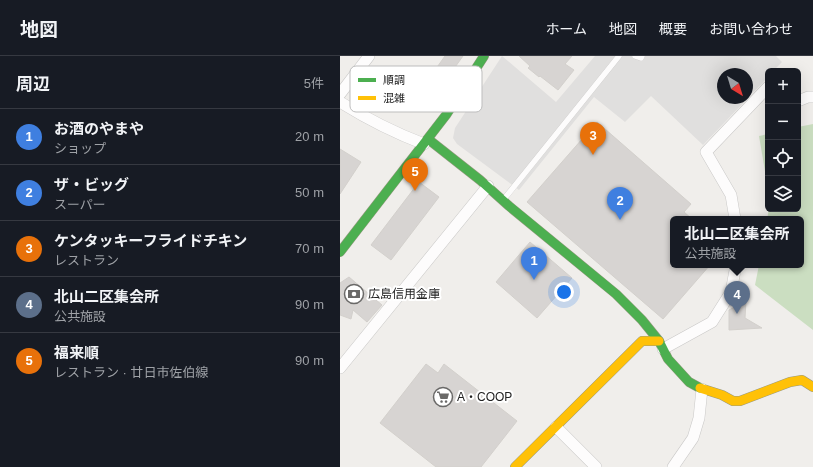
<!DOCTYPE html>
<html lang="ja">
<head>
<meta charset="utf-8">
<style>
  body { margin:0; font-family:Helvetica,"Noto Sans JP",sans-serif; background:#20242c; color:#f1f3f6 }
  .controls { position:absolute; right:12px; top:12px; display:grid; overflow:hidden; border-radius:6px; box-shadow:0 4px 16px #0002 }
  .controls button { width:36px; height:36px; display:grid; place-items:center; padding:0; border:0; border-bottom:1px solid #363941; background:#171b24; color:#f1f3f6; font:20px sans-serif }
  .compass { position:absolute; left:377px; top:12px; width:36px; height:36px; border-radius:50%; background:#171b24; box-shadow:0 4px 16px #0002; rotate:142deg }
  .you { position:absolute; left:224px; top:236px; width:14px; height:14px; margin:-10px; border:3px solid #fff; border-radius:50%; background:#1a73e8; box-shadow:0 0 0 6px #1a73e833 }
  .badge { display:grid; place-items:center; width:26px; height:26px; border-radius:50%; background:#2563eb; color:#fff; font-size:13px; font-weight:700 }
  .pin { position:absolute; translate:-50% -33px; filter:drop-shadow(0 1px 2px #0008) }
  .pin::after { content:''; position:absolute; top:21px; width:14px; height:12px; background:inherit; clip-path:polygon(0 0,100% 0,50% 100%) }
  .popup { position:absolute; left:330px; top:160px; width:134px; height:52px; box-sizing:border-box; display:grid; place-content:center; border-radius:6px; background:#171b24; filter:drop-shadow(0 1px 3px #0005); font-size:13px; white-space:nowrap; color:#9ea1a6 }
  .popup b { font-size:15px; color:#f1f3f6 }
  .popup::after { content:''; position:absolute; left:50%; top:100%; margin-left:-8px; border:8px solid transparent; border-top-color:#171b24 }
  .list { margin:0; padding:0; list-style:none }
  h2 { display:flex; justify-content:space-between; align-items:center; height:52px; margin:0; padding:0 16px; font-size:17px }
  h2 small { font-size:13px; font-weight:400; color:#9ea1a6 }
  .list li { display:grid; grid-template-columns:26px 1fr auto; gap:12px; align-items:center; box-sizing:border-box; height:56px; padding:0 16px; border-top:1px solid #363941 }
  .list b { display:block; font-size:15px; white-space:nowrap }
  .list p { margin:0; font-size:13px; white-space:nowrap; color:#9ea1a6 }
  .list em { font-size:13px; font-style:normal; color:#9ea1a6 }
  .icon { flex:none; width:22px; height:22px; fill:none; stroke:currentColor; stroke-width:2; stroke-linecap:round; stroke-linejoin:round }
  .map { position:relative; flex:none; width:473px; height:411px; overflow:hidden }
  header { display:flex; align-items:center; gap:24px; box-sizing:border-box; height:56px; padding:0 20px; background:#171b24; border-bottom:1px solid #363941 }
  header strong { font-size:19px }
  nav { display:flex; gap:22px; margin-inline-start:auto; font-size:14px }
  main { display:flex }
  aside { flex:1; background:#171b24 }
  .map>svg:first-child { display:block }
  .forest { fill:#cbdec1 }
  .parking { fill:#e0dfde; fill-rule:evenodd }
  .building { fill:#d7d4d2; stroke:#d3d0cc }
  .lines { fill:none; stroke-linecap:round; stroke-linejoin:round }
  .lane-casing { stroke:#c9c8c7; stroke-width:6 }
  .street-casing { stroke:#c9c8c7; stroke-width:12 }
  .fast-casing { stroke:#999a82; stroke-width:10 }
  .slow-casing { stroke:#999a82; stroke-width:10 }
  .lane { stroke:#fdfcfc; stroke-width:5.5 }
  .street { stroke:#fdfcfc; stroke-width:11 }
  .fast { stroke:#4caf50; stroke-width:9 }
  .slow { stroke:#ffc107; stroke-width:9 }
  .labels { text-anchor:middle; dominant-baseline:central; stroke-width:4; stroke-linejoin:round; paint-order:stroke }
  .poi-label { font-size:12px; fill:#222; stroke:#fff; text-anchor:start }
  .key { fill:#fff; stroke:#bdbdbd; stroke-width:1 }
  .key-label { font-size:11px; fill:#222 }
</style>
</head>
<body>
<header>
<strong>地図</strong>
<nav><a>ホーム</a><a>地図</a><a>概要</a><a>お問い合わせ</a></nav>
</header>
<main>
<aside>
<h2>周辺<small>5件</small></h2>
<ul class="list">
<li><span class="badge" style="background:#3f7fe0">1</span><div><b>お酒のやまや</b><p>ショップ</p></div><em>20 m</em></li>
<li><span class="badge" style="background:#3f7fe0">2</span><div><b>ザ・ビッグ</b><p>スーパー</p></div><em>50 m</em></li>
<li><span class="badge" style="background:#e8710a">3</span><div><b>ケンタッキーフライドチキン</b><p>レストラン</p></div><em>70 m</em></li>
<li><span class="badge" style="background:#5c6f8a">4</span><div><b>北山二区集会所</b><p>公共施設</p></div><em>90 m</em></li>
<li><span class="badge" style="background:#e8710a">5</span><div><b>福来順</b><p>レストラン · 廿日市佐伯線</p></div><em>90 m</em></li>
</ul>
</aside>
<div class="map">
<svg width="473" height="411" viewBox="0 0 473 411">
  <rect width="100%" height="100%" fill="#f0eeeb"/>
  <g class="forest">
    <polygon points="473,68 473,274 415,229 419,209 461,209 461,163 427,163 429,153 458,153 458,71"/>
    <polygon points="428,78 428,133 419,80"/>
  </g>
  <path class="parking" d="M 162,0 L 216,46 L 255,0 L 436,0 L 442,6 L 433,15 L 428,15 L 428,21 L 363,89 L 311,40 L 285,66 L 254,41 L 179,134 L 117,88 L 113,82 L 115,72 ZM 383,18 L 407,18 L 407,42 L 383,42 Z"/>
  <g class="building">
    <polygon points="105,0 123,0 113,14 111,13 93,39 96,41 86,54 73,45"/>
    <polygon points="179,0 232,0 225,8 234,14 218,34 200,20 199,21 188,12 190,10"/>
    <polygon points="257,66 351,148 344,156 352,163 333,163 333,209 370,209 323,263 187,146"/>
    <polygon points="0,93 21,106 0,138"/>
    <polygon points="79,126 99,141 51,204 31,189"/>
    <polygon points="190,186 232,222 197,262 156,226"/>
    <polygon points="9,221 42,249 27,266 13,254 11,263 0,259 0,227"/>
    <polygon points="406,245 405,262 422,272 389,274 389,254"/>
    <polygon points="86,308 98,317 104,308 177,365 141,411 96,411 40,367"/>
  </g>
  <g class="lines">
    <g class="lane-casing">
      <g id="lane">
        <polyline points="295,0 301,2 302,0"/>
        <polyline points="164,143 279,0"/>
      </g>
    </g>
    <g class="street-casing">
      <g id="street">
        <polyline points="0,38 29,0"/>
        <polyline points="458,45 468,41 473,41"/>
        <path d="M 0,46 C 27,63 55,77 84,88"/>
        <polyline points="395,163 391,139 366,96 428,31"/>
        <polyline points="323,293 372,266 391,236 396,209"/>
        <polyline points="0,312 148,130"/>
        <polyline points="216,371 256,411"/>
        <polyline points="333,411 353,382 359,362 362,333"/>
      </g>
    </g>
    <g class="fast-casing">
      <g id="fast">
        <polyline points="88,83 140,124 169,150 276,238 302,264 319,285 328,303 349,326 360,332"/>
        <polyline points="0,196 106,59 144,0"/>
      </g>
    </g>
    <g class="slow-casing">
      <g id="slow">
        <polyline points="360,332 382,339 393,345 400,345 450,326 462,324 473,331"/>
        <polyline points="175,411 302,285 319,285"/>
      </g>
    </g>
    <use href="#lane" class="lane"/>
    <use href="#street" class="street"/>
    <use href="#fast" class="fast"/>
    <use href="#slow" class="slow"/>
  </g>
  <defs>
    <g id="bank-ring" transform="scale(1)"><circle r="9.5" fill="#fff" stroke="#6a6968" stroke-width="1.5"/><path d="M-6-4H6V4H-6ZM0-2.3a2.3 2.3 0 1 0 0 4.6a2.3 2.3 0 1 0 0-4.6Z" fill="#6a6968"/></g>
    <g id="supermarket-ring" transform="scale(1)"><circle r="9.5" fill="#fff" stroke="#6a6968" stroke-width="1.5"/><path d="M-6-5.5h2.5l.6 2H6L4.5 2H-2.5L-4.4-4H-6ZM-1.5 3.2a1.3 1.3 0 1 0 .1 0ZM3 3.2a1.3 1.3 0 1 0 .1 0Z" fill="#6a6968"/></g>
  </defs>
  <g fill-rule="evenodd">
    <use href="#bank-ring" x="14" y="238"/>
    <use href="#supermarket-ring" x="103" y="341"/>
  </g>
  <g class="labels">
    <g class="poi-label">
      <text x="28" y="238">広島信用金庫</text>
      <text x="117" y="341">A・COOP</text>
    </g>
  </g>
  <rect x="10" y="10" width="132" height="46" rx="6" class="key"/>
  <rect x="18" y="22" width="18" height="4" fill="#4caf50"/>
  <rect x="18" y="40" width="18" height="4" fill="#ffc107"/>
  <g class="key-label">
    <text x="43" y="28">順調</text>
    <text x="43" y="46">混雑</text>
  </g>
</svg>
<div class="controls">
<button>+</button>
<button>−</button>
<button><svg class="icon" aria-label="locate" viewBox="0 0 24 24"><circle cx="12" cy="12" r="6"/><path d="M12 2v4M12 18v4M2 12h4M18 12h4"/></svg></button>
<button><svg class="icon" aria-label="layers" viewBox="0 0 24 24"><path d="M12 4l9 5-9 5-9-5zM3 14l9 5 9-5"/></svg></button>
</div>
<svg class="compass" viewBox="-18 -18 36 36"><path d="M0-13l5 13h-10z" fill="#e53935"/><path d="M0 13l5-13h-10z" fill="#9ea1a6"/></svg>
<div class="you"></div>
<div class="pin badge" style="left:194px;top:224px;background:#3f7fe0">1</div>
<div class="pin badge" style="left:280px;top:164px;background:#3f7fe0">2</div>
<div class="pin badge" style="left:253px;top:99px;background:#e8710a">3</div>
<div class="pin badge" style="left:397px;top:258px;background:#5c6f8a">4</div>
<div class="popup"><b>北山二区集会所</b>公共施設</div>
<div class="pin badge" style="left:75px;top:135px;background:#e8710a">5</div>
</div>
</main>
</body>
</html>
